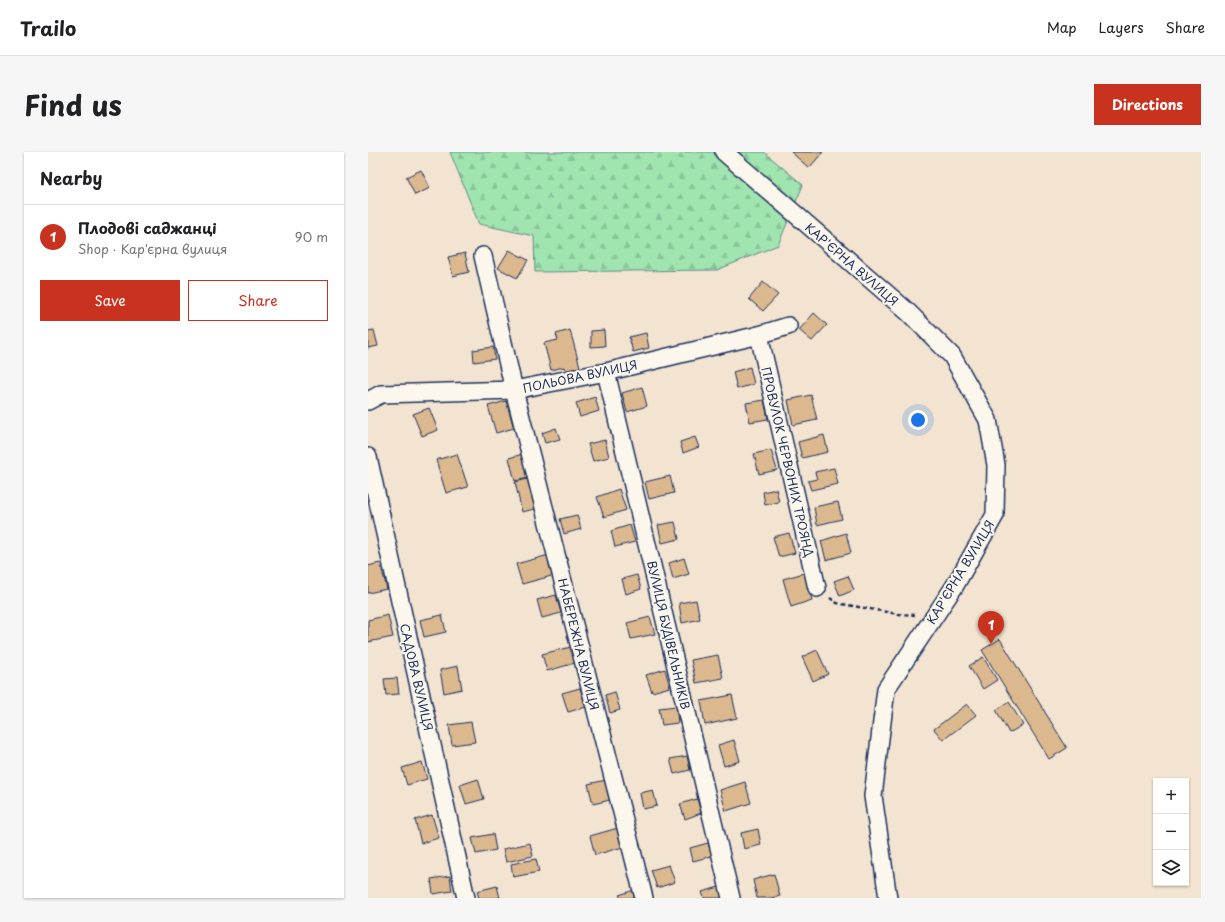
<!DOCTYPE html>
<html lang="en">
<head>
<meta charset="utf-8">
<style>
  body { margin:0; font-family:"Playpen Sans",sans-serif; background:#f6f6f6; color:#202124 }
  .controls { position:absolute; right:12px; bottom:12px; display:grid; overflow:hidden; border-radius:0px; box-shadow:0 1px 3px #0004 }
  .controls button { width:36px; height:36px; display:grid; place-items:center; padding:0; border:0; border-bottom:1px solid #e0e0e0; background:#fff; color:#202124; font:20px sans-serif }
  .you { position:absolute; left:550px; top:268px; width:14px; height:14px; margin:-10px; border:3px solid #fff; border-radius:50%; background:#1a73e8; box-shadow:0 0 0 6px #1a73e833 }
  .badge { display:grid; place-items:center; width:26px; height:26px; border-radius:50%; background:#c8321e; color:#fff; font-size:13px; font-weight:700 }
  .pin { position:absolute; translate:-50% -33px; filter:drop-shadow(0 1px 2px #0008) }
  .pin::after { content:''; position:absolute; top:21px; width:14px; height:12px; background:inherit; clip-path:polygon(0 0,100% 0,50% 100%) }
  .list { margin:0; padding:0; list-style:none }
  h2 { display:flex; justify-content:space-between; align-items:center; height:52px; margin:0; padding:0 16px; font-size:17px }
  h2 small { font-size:13px; font-weight:400; color:#757577 }
  .list li { display:grid; grid-template-columns:26px 1fr auto; gap:12px; align-items:center; box-sizing:border-box; height:64px; padding:0 16px; border-top:1px solid #e0e0e0 }
  .list b { display:block; font-size:15px; white-space:nowrap }
  .list p { margin:0; font-size:13px; white-space:nowrap; color:#757577 }
  .list em { font-size:13px; font-style:normal; color:#757577 }
  .actions { display:flex; gap:8px; padding:12px 16px }
  .actions a { flex:1; padding:9px 0; border:1px solid #c8321e; border-radius:0px; text-align:center; font-size:14px; color:#c8321e }
  .actions .main { background:#c8321e; color:#fff }
  .icon { flex:none; width:22px; height:22px; fill:none; stroke:currentColor; stroke-width:2; stroke-linecap:round; stroke-linejoin:round }
  .map { position:relative; flex:none; width:833px; height:746px; overflow:hidden; border-radius:0px }
  header { display:flex; align-items:center; gap:24px; box-sizing:border-box; height:56px; padding:0 20px; background:#fff; border-bottom:1px solid #e0e0e0 }
  header strong { font-size:19px }
  nav { display:flex; gap:22px; margin-inline-start:auto; font-size:14px }
  .intro { display:flex; align-items:center; justify-content:space-between; box-sizing:border-box; height:96px; padding:0 24px }
  h1 { margin:0; font-size:28px }
  .button { padding:10px 18px; border-radius:0px; background:#c8321e; color:#fff; font-size:14px; font-weight:700 }
  main { display:flex; gap:24px; padding:0 24px }
  aside { flex:1; background:#fff; border-radius:0px; box-shadow:0 1px 3px #0004 }
  .map>svg:first-child { display:block }
  .forest { fill:url(#forest-firs); stroke:#5e8a87 }
  .building { fill:#dcb88e; stroke:#1b2f5e }
  .lines { fill:none; stroke-linecap:round; stroke-linejoin:round }
  .minor-casing { stroke:#1b2f5e; stroke-width:20 }
  .path { stroke:#1b2f5e; stroke-width:2.5; stroke-dasharray:4 3; stroke-linecap:butt }
  .minor { stroke:#fbf7ec; stroke-width:17 }
  .labels { text-anchor:middle; dominant-baseline:central; stroke-width:4; stroke-linejoin:round; paint-order:stroke }
  .street-label { font-size:12px; fill:#1b2f5e; stroke:#fbf7ec }
</style>
</head>
<body>
<header>
<strong>Trailo</strong>
<nav><a>Map</a><a>Layers</a><a>Share</a></nav>
</header>
<div class="intro"><h1>Find us</h1><a class="button">Directions</a></div>
<main>
<aside>
<h2>Nearby<small></small></h2>
<ul class="list">
<li><span class="badge">1</span><div><b>Плодові саджанці</b><p>Shop · Кар'єрна вулиця</p></div><em>90 m</em></li>
</ul>
<div class="actions"><a class="main">Save</a><a>Share</a></div>
</aside>
<div class="map">
<svg width="833" height="746" viewBox="0 0 833 746">
  <defs>
    <pattern id="forest-firs" width="22" height="20" patternUnits="userSpaceOnUse"><rect width="22" height="20" fill="#a0e4b0"/><path d="M5 1l3.5 6h-7zM16 11l3.5 6h-7z" fill="#89c49a"/></pattern>
  </defs>
  <rect width="100%" height="100%" fill="#f2e4d0"/>
  <filter id="ink" filterUnits="userSpaceOnUse"><feTurbulence type="fractalNoise" baseFrequency=".025" numOctaves="2"/><feDisplacementMap in="SourceGraphic" scale="8" xChannelSelector="R" yChannelSelector="G"/><feConvolveMatrix kernelMatrix="1 2 1 2 8 2 1 2 1" color-interpolation-filters="sRGB"/></filter>
  <g filter="url(#ink)">
    <polygon class="forest" points="82,0 396,0 435,33 410,93 349,118 167,120 166,84 111,72"/>
    <g class="building">
      <polygon points="423,0 455,0 441,16"/>
      <polygon points="53,18 62,36 47,43 38,25"/>
      <polygon points="141,98 160,108 149,126 130,116"/>
      <polygon points="97,101 101,120 85,124 80,105"/>
      <polygon points="395,130 410,143 395,159 381,147"/>
      <polygon points="446,161 459,173 444,189 431,178"/>
      <polygon points="6,178 10,194 0,196 0,179"/>
      <polygon points="202,178 212,215 198,219 196,215 183,218 176,191 190,188 188,182"/>
      <polygon points="236,178 237,194 223,195 223,179"/>
      <polygon points="278,181 281,196 265,200 261,185"/>
      <polygon points="125,195 127,207 106,210 105,198"/>
      <polygon points="382,215 386,232 369,237 365,220"/>
      <polygon points="274,235 279,254 259,260 254,241"/>
      <polygon points="443,243 449,268 425,273 420,248"/>
      <polygon points="227,245 231,259 212,265 208,251"/>
      <polygon points="396,248 400,267 382,270 378,251"/>
      <polygon points="138,249 146,276 128,281 120,254"/>
      <polygon points="61,256 70,278 54,284 45,262"/>
      <polygon points="188,276 192,287 177,291 174,281"/>
      <polygon points="456,283 460,300 434,306 430,290"/>
      <polygon points="327,285 331,295 315,301 312,290"/>
      <polygon points="237,288 241,305 225,309 220,292"/>
      <polygon points="403,298 409,318 391,322 386,302"/>
      <polygon points="158,301 164,325 147,329 141,306"/>
      <polygon points="89,302 100,335 78,341 68,308"/>
      <polygon points="466,316 470,332 443,338 440,329 449,327 447,320"/>
      <polygon points="302,324 306,341 281,347 277,330"/>
      <polygon points="164,326 171,356 154,360 147,330"/>
      <polygon points="251,337 258,358 236,365 229,345"/>
      <polygon points="408,337 411,350 397,353 395,340"/>
      <polygon points="470,350 474,367 449,373 446,355"/>
      <polygon points="209,363 213,377 196,382 192,367"/>
      <polygon points="307,370 311,387 294,391 290,373"/>
      <polygon points="262,373 267,390 247,395 243,379"/>
      <polygon points="421,381 427,401 411,405 405,385"/>
      <polygon points="478,381 483,401 458,408 453,389"/>
      <polygon points="181,403 187,423 154,432 148,412"/>
      <polygon points="316,406 321,422 305,427 301,411"/>
      <polygon points="12,411 19,437 0,441 0,414"/>
      <polygon points="436,421 444,448 423,455 415,427"/>
      <polygon points="269,423 273,437 258,442 254,427"/>
      <polygon points="480,424 486,438 472,444 466,429"/>
      <polygon points="188,443 193,461 174,466 169,448"/>
      <polygon points="328,448 332,467 314,471 311,451"/>
      <polygon points="20,463 25,485 0,490 0,468"/>
      <polygon points="74,463 78,480 56,485 52,468"/>
      <polygon points="282,465 287,482 263,487 259,471"/>
      <polygon points="632,487 699,596 681,607 614,498"/>
      <polygon points="203,495 207,511 179,519 174,502"/>
      <polygon points="449,498 460,522 445,529 434,505"/>
      <polygon points="350,503 355,526 328,531 323,508"/>
      <polygon points="615,505 629,528 615,537 601,514"/>
      <polygon points="90,514 94,537 76,541 72,518"/>
      <polygon points="297,517 302,535 284,540 278,523"/>
      <polygon points="29,526 31,542 18,543 16,527"/>
      <polygon points="212,536 218,555 200,560 194,541"/>
      <polygon points="247,540 252,558 242,561 237,543"/>
      <polygon points="364,543 369,566 337,573 333,549"/>
      <polygon points="641,550 655,573 641,581 628,558"/>
      <polygon points="599,552 608,563 575,588 566,577"/>
      <polygon points="308,554 310,571 294,573 291,556"/>
      <polygon points="103,570 107,590 84,593 81,573"/>
      <polygon points="366,588 372,609 356,614 350,593"/>
      <polygon points="319,604 322,618 306,622 302,607"/>
      <polygon points="54,610 59,627 39,633 34,616"/>
      <polygon points="110,627 116,647 98,652 92,633"/>
      <polygon points="238,628 242,648 225,652 220,632"/>
      <polygon points="377,630 383,651 358,659 352,638"/>
      <polygon points="285,638 289,654 275,657 272,641"/>
      <polygon points="329,647 333,661 317,667 312,652"/>
      <polygon points="64,663 71,686 53,691 47,668"/>
      <polygon points="250,676 255,695 227,703 222,684"/>
      <polygon points="390,677 393,693 376,697 373,681"/>
      <polygon points="125,682 128,698 108,702 104,686"/>
      <polygon points="162,691 165,704 138,710 135,697"/>
      <polygon points="340,691 344,704 325,709 322,696"/>
      <polygon points="168,707 171,720 145,725 143,712"/>
      <polygon points="301,713 307,730 289,736 283,718"/>
      <polygon points="406,722 412,744 403,746 389,746 385,728"/>
      <polygon points="82,724 84,739 65,742 63,727"/>
      <polygon points="129,734 132,746 111,746 109,739"/>
      <polygon points="351,735 354,746 336,746 334,740"/>
      <polygon points="269,737 271,746 253,746 251,743"/>
    </g>
    <g class="lines">
      <g class="minor-casing">
        <g id="minor">
          <polyline points="356,0 540,160 584,204 620,268 628,313 627,363 586,435 518,537 505,644 520,746"/>
          <polyline points="115,104 146,238 276,746"/>
          <polyline points="391,183 449,436"/>
          <polyline points="238,220 363,746"/>
          <polyline points="0,249 13,242 146,238 238,220 391,183 420,174"/>
          <polyline points="0,305 98,746"/>
        </g>
      </g>
      <polyline class="path" points="462,446 469,451 530,462 547,463"/>
      <use href="#minor" class="minor"/>
    </g>
  </g>
  <g class="labels">
    <g class="street-label">
      <text transform="translate(484 112) rotate(41)">КАР'ЄРНА ВУЛИЦЯ</text>
      <text transform="translate(212 224) rotate(-12)">ПОЛЬОВА ВУЛИЦЯ</text>
      <text transform="translate(420 310) rotate(77)">ПРОВУЛОК ЧЕРВОНИХ ТРОЯНД</text>
      <text transform="translate(592 420) rotate(-59)">КАР'ЄРНА ВУЛИЦЯ</text>
      <text transform="translate(301 483) rotate(77)">ВУЛИЦЯ БУДІВЕЛЬНИКІВ</text>
      <text transform="translate(211 492) rotate(76)">НАБЕРЕЖНА ВУЛИЦЯ</text>
      <text transform="translate(49 525) rotate(77)">САДОВА ВУЛИЦЯ</text>
    </g>
  </g>
</svg>
<div class="controls">
<button>+</button>
<button>−</button>
<button><svg class="icon" aria-label="layers" viewBox="0 0 24 24"><path d="M12 4l9 5-9 5-9-5zM3 14l9 5 9-5"/></svg></button>
</div>
<div class="you"></div>
<div class="pin badge" style="left:623px;top:492px">1</div>
</div>
</main>
</body>
</html>
